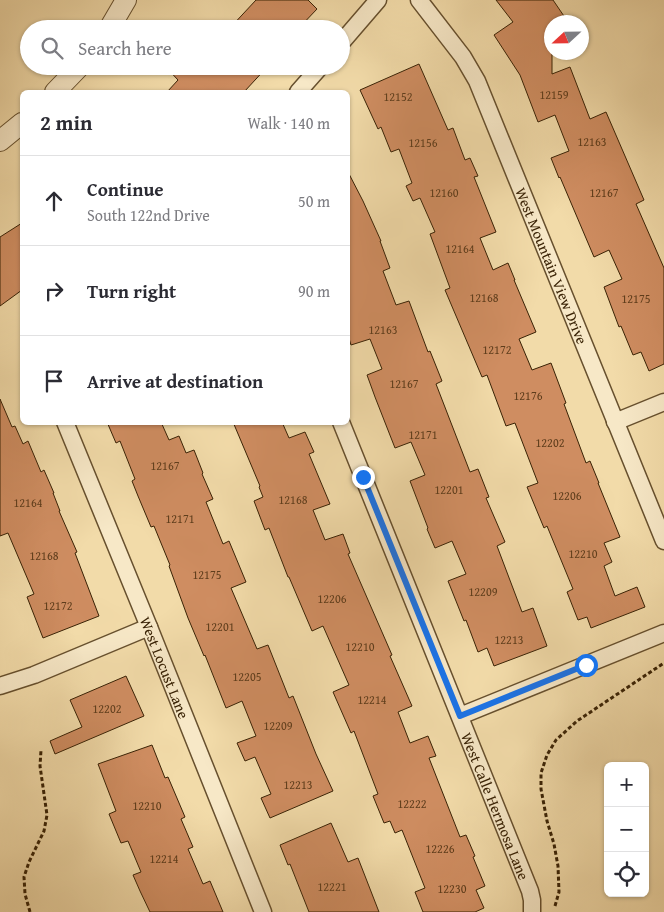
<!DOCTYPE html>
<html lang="en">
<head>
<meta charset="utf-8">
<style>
  body { margin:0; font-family:"Gentium Book Plus",serif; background:#f2f2f3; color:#2b2b33 }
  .controls { position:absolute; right:15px; bottom:15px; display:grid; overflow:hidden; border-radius:8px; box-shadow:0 1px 4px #0004 }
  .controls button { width:45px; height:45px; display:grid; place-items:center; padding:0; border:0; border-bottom:1px solid #e1e1e2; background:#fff; color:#2b2b33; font:25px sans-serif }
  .compass { position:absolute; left:544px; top:15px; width:45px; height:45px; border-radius:50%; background:#fff; box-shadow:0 1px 4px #0004; rotate:248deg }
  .stop { position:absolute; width:15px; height:15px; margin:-11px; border:4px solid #1a73e8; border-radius:50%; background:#fff }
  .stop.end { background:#1a73e8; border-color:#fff; box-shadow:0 1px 5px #0008 }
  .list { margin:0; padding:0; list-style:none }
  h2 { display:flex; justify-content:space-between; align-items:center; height:65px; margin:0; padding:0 20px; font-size:21px }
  h2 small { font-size:16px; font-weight:400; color:#7c7c81 }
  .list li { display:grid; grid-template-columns:32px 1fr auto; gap:15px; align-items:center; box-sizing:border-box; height:90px; padding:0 20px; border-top:1px solid #e1e1e2 }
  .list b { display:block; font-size:19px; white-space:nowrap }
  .list p { margin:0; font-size:16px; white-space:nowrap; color:#7c7c81 }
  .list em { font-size:16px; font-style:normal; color:#7c7c81 }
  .icon { flex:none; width:28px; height:28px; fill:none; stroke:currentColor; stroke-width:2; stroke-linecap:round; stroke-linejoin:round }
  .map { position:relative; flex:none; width:664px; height:912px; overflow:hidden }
  .search { position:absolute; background:#fff; box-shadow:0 1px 4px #0004; left:20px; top:20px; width:330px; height:55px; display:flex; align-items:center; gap:12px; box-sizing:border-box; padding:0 18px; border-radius:28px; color:#7c7c81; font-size:19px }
  .panel { position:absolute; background:#fff; box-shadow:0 1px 4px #0004; left:20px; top:90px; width:330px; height:335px; border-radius:8px }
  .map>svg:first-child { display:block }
  .building { fill:#cf8d61; stroke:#392205 }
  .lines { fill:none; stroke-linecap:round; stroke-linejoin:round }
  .minor-casing { stroke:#67502e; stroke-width:19 }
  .tertiary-casing { stroke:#67502e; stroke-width:22 }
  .path { stroke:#392205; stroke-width:3; stroke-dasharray:4 2.5; stroke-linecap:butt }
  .minor { stroke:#f7e8c7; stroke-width:16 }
  .tertiary { stroke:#f7e8c7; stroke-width:20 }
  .route { stroke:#1a73e8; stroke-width:6 }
  .labels { text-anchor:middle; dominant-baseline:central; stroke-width:4; stroke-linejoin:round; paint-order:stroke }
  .number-label { font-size:12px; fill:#5e3d1c }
  .street-label { font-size:15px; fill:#392205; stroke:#f7e8c7 }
</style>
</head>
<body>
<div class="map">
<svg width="664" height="912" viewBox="0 0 664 912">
  <rect width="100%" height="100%" fill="#f2dba9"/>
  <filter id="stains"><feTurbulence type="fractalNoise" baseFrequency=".004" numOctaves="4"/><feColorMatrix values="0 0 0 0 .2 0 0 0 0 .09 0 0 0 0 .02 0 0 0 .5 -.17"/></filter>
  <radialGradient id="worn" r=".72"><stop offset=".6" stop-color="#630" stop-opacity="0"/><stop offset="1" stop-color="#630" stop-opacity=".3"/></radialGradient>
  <g class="building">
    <polygon points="256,0 308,0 317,9 298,29 229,29"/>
    <polygon points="496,0 553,0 568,22 552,22 552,74 570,67 590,119 606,112 644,200 636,204 664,268 664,364 649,371 641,352 633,355 621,326 619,327 604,287 622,279 609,250 594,257 560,177 559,178 551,158 569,151 555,115 538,122 520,75 494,35 513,22"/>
    <polygon points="419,64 448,130 453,128 465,160 470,158 478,176 474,177 496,232 480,238 493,270 508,263 515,280 514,280 536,332 519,339 532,370 551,363 566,403 564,404 586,463 590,461 599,483 598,483 620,537 604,543 612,562 604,566 615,596 637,587 645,607 591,628 587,617 578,620 567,592 573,589 547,526 544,528 527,487 538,483 515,423 506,426 487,375 482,377 445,290 450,288 430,234 435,232 420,198 413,201 406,186 412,183 399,149 391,152 381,127 378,129 360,90"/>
    <polygon points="165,66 268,66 244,92 167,92 178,80"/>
    <polygon points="348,172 363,201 381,241 380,241 390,268 383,271 396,305 409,301 428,352 430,351 442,381 436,384 470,472 478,469 489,497 486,498 505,542 497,546 522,612 533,608 547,646 494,666 487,648 478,652 466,620 464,621 448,581 466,574 452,541 435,548 427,529 428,528 410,481 425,475 411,442 395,448 375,397 367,375 382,369 370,339 351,345 348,335"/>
    <polygon points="22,223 22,290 0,306 0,237"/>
    <polygon points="0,399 12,427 15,426 23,444 28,441 41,472 44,470 54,493 53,493 60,511 59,511 77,552 75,553 99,616 43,638 27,597 34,594 8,533 0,536"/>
    <polygon points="107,422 161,422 169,440 179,436 186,453 194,450 203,473 202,474 213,499 206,502 223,544 229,541 246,582 231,588 257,649 268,645 289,698 293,696 316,754 333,791 270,818 261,798 271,794 255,757 245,761 237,743 256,736 242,701 226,708 205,655 204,656 188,618 169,566 170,565 154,526 151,527 138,496 132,481 135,479 120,441 116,443"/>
    <polygon points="233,422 282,422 289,438 305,432 314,452 309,454 330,504 313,510 325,540 343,534 350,553 348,554 392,655 390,656 412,706 398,712 410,743 428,736 436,756 429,758 460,837 466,835 475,856 473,857 485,886 476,890 484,908 475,912 423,912 415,892 425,888 402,830 395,833 390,821 384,823 373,796 378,794 354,731 351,733 333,692 349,685 323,626 312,631 289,577 288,577 269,528 265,530 254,501 263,497 259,487 260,486"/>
    <polygon points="126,676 144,716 55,754 50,741 82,727 70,700"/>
    <polygon points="152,745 165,778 168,777 185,817 181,819 193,847 188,849 203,884 210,881 223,912 150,912 140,891 133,875 141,872 128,841 121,843 109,814 116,811 98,764"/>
    <polygon points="331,823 348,862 358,858 379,912 309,912 290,864 288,865 280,845"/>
  </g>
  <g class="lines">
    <g class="minor-casing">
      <g id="minor">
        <path id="s1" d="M 419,0 L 463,57 L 477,81 L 664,541"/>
        <polyline points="341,43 378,0"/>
        <polyline points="298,92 321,66"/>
        <path id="s2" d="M 65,422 L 149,627 L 263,912"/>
        <path id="s3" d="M 341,422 L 530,891 L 532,900 L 532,912"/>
        <polyline points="615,422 664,402"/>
        <polyline points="0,686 34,675 149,627"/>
        <polyline points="460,716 664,633"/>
      </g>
    </g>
    <g class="tertiary-casing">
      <g id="tertiary">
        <polyline points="109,29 126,0"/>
        <polyline points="55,92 80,66"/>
        <polyline points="0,141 22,123"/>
      </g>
    </g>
    <g class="path">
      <polyline points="555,906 559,892 558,866 554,844 547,821 541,789 541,773 547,755 556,740 577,721 664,663"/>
      <polyline points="30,912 25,894 24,877 29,862 44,831 47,815 40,766 41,750"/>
    </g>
    <use href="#minor" class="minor"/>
    <use href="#tertiary" class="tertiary"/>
  </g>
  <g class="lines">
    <polyline class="route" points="363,477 460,716 586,665"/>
  </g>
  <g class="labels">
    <g class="number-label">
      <text x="554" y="94">12159</text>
      <text x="398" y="96">12152</text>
      <text x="592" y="141">12163</text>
      <text x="423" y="142">12156</text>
      <text x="444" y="192">12160</text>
      <text x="604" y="192">12167</text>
      <text x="460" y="248">12164</text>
      <text x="484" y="297">12168</text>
      <text x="636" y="298">12175</text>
      <text x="383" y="329">12163</text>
      <text x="497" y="349">12172</text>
      <text x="404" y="383">12167</text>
      <text x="528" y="395">12176</text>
      <text x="423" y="434">12171</text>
      <text x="550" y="442">12202</text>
      <text x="165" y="465">12167</text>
      <text x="449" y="489">12201</text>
      <text x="567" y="495">12206</text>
      <text x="293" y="499">12168</text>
      <text x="28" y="502">12164</text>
      <text x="180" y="518">12171</text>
      <text x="583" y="553">12210</text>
      <text x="44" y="555">12168</text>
      <text x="207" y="574">12175</text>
      <text x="483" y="591">12209</text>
      <text x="332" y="598">12206</text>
      <text x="58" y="605">12172</text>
      <text x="220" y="626">12201</text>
      <text x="509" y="639">12213</text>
      <text x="360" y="646">12210</text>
      <text x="247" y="676">12205</text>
      <text x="372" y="699">12214</text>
      <text x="107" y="708">12202</text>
      <text x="278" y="725">12209</text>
      <text x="298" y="784">12213</text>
      <text x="412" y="803">12222</text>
      <text x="147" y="805">12210</text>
      <text x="440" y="848">12226</text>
      <text x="164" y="858">12214</text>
      <text x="332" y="886">12221</text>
      <text x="452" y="888">12230</text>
    </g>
    <g class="street-label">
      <text stroke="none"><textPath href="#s1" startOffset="299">West Mountain View Drive</textPath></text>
      <text stroke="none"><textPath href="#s2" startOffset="265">West Locust Lane</textPath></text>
      <text stroke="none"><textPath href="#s3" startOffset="414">West Calle Hermosa Lane</textPath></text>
    </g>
  </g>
  <rect width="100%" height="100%" filter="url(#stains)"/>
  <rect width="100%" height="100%" fill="url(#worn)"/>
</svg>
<div class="controls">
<button>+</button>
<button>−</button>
<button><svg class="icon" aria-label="locate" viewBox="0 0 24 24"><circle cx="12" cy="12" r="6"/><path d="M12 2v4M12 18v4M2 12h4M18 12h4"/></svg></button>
</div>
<svg class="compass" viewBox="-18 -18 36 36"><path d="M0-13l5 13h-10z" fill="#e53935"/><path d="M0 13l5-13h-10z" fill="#7c7c81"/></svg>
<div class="stop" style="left:586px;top:665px"></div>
<div class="stop end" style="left:363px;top:477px"></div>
<div class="search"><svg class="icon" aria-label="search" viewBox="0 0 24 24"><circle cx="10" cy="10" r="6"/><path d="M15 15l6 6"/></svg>Search here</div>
<section class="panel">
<h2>2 min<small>Walk · 140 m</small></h2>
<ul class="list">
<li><svg class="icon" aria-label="ahead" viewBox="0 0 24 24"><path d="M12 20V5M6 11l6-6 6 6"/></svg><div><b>Continue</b><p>South 122nd Drive</p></div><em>50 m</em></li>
<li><svg class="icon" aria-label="right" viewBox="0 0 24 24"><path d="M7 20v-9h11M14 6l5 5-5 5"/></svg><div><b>Turn right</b></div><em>90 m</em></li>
<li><svg class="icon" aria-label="arrive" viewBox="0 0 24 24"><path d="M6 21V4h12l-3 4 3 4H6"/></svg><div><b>Arrive at destination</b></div></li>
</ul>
</section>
</div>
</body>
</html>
